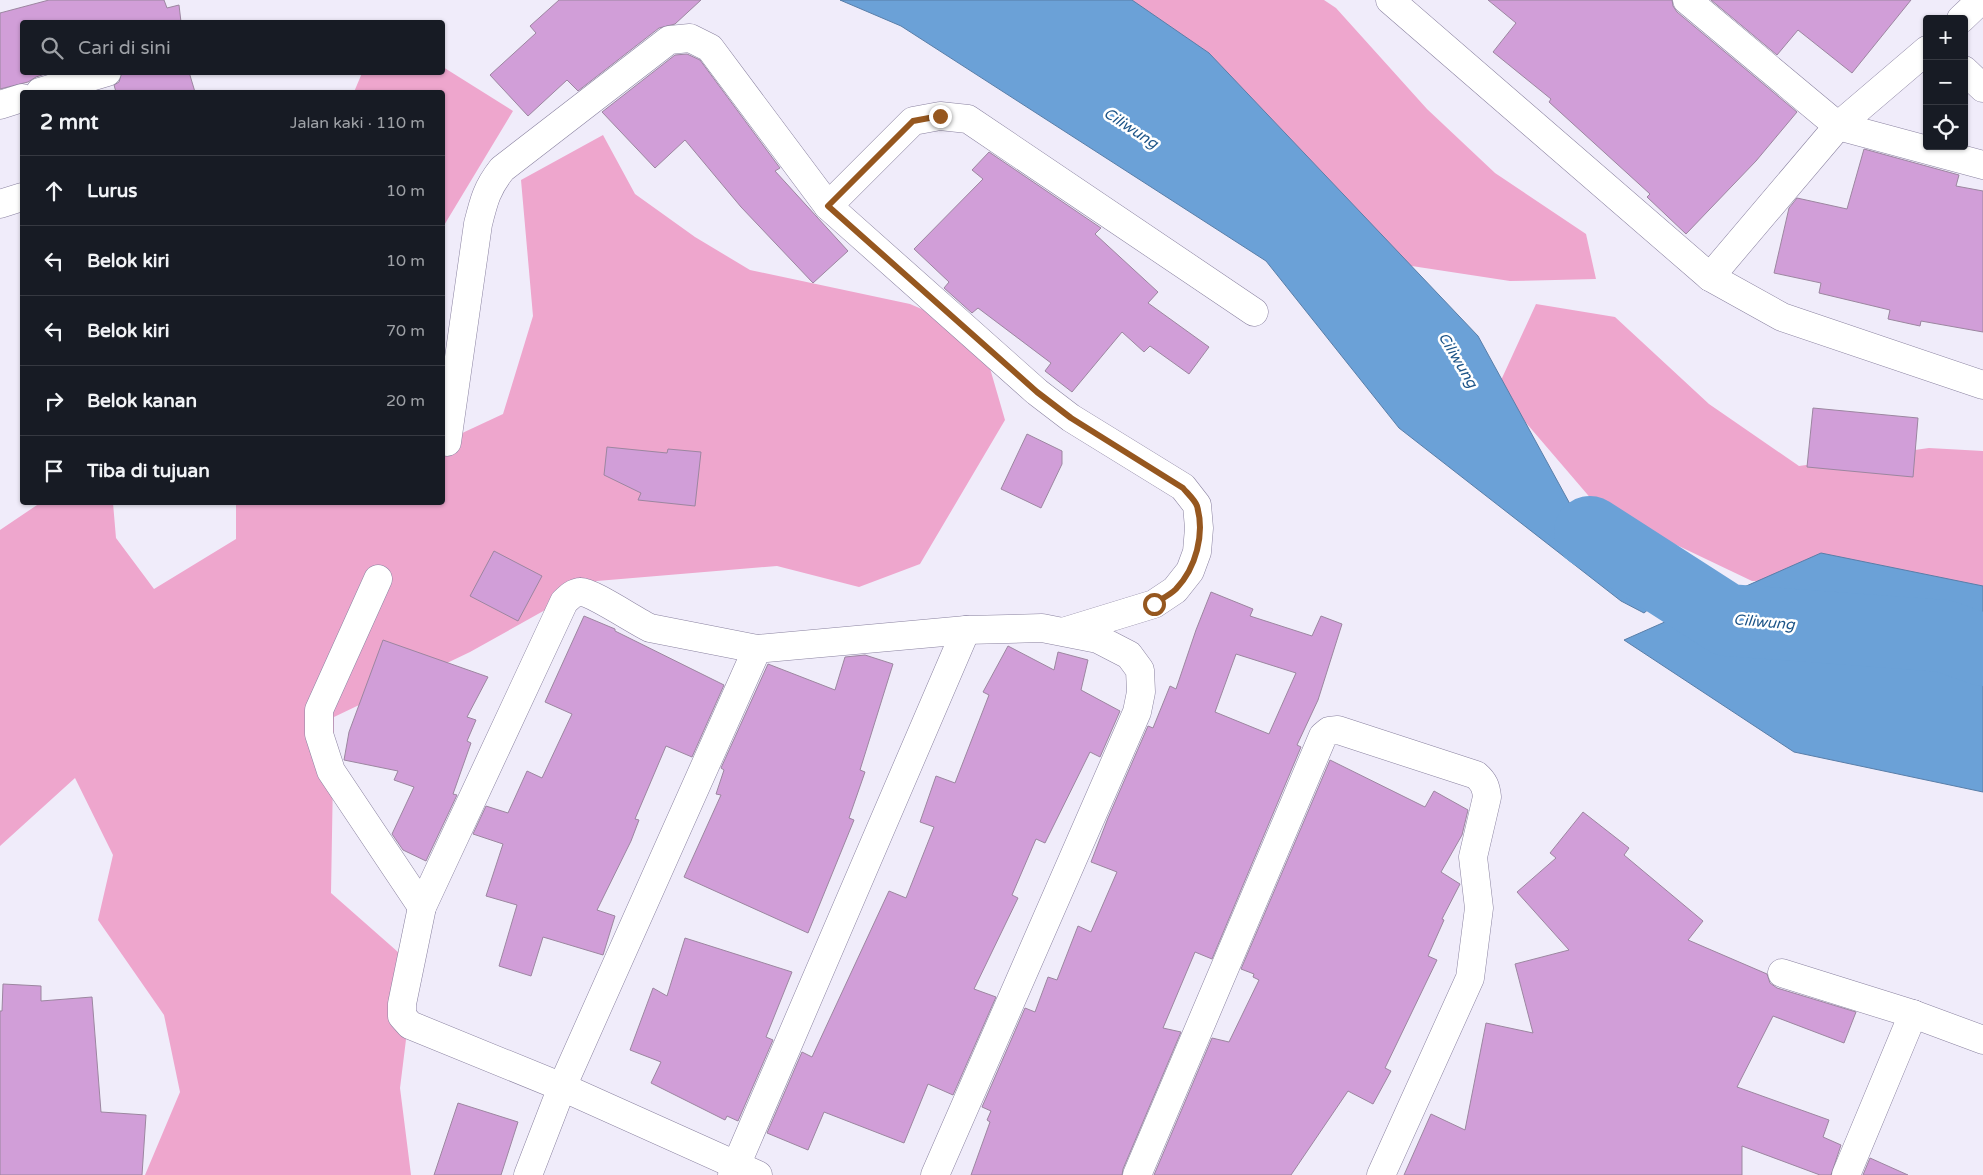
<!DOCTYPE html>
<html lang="id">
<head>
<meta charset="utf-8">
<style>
  body { margin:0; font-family:"Varela Round",sans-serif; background:#20242c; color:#f1f3f6 }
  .controls { position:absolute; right:15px; top:15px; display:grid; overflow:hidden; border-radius:5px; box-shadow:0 1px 4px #0004 }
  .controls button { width:45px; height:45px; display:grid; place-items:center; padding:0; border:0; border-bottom:1px solid #363941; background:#171b24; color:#f1f3f6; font:25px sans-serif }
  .stop { position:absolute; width:15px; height:15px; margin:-11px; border:4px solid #96571f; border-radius:50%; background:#fff }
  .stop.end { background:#96571f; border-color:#fff; box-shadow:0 1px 5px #0008 }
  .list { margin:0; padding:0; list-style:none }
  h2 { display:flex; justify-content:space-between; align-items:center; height:65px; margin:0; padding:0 20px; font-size:21px }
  h2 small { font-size:16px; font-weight:400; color:#9ea1a6 }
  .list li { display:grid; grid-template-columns:32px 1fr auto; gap:15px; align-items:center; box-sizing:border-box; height:70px; padding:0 20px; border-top:1px solid #363941 }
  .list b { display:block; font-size:19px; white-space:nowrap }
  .list em { font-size:16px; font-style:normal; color:#9ea1a6 }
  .icon { flex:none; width:28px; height:28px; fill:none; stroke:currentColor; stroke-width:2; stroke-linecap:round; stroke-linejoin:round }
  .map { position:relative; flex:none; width:1983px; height:1175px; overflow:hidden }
  .search { position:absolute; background:#171b24; box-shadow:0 1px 4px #0004; left:20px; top:20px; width:425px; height:55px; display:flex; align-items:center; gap:12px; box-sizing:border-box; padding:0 18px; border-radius:5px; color:#9ea1a6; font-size:19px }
  .panel { position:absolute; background:#171b24; box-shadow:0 1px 4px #0004; left:20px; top:90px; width:425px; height:415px; border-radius:5px }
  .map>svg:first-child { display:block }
  .forest { fill:#eea6cd }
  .water { fill:#6ba1d7; stroke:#597ea8 }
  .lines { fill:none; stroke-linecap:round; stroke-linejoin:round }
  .river { stroke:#6ba1d7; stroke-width:72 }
  .building { fill:#d19ed8; stroke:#9c86a0; fill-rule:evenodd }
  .street-casing { stroke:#8a82a0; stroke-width:29 }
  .street { stroke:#fff; stroke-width:28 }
  .route { stroke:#96571f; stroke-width:6 }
  .labels { text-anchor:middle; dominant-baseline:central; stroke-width:5; stroke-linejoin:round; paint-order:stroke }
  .water-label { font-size:15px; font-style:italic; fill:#1c5488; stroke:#fff }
</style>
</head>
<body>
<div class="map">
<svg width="1983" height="1175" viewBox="0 0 1983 1175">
  <rect width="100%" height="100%" fill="#f0ecfa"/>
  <g class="forest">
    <polygon points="1029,0 1324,0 1336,8 1427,109 1495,173 1586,234 1596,279 1510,281 1379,261"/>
    <polygon points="443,67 513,111 443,227 442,92 354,92 362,73 442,72"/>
    <polygon points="603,135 635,194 695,237 750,270 910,304 980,334 1005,420 920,564 859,587 777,566 597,581 470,652 334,717 331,893 415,967 400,1088 411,1175 145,1175 180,1092 164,1015 98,920 113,855 75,778 0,846 0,530 40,503 113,503 116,538 154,589 236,539 236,503 442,502 443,442 503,414 533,316 521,180"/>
    <polygon points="1536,304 1615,317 1709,404 1799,466 1929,448 1983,451 1983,590 1891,579 1752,581 1599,508 1497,389"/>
  </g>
  <g class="water">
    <polygon points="840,0 1132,0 1209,53 1478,336 1570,504 1691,573 1644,613 1621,601 1399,428 1266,261 901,26"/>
    <polygon points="1821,553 1983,586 1983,792 1794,752 1624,640"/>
  </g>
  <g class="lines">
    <polyline class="river" points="1590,532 1727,620 1944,636 1983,650"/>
  </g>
  <g class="building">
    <polygon points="49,0 164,0 167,8 179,5 181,22 22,22 22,72 51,72 36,77 28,82 0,89 0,13"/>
    <polygon points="559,0 701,0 675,24 659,28 578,91 567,80 528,116 490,75 536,33 530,26"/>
    <polygon points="1488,0 1672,0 1673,6 1677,12 1797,112 1756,161 1686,234 1647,197 1650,194 1549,102 1551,99 1493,52 1516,23"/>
    <polygon points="1711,0 1911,0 1852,73 1798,30 1777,55"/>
    <polygon points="687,54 700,60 780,168 775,171 848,251 813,283 741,207 685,140 655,168 602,112 675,55"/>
    <polygon points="122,72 189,72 195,92 116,92 114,85 119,82"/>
    <polygon points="1864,149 1959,175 1956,186 1983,191 1983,332 1921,321 1920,326 1888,319 1890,310 1819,293 1821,283 1774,273 1789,208 1797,198 1847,209"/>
    <polygon points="989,152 1101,228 1095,234 1158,292 1148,303 1209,347 1189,374 1150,346 1144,352 1122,332 1072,392 1045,371 1051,363 978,308 972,313 944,288 949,282 914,249 983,179 972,170"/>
    <polygon points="1813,408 1918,418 1913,477 1807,467"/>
    <polygon points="1027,434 1062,451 1062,464 1041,508 1001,489"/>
    <polygon points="607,447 667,453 668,449 701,452 695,506 638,500 641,493 604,475"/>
    <polygon points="494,551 542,576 518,621 470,596"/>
    <path d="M 1211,592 L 1253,609 L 1250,616 L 1312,636 L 1321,616 L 1342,624 L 1318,700 L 1297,745 L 1301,747 L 1212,959 L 1195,952 L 1163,1028 L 1181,1032 L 1123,1169 L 1122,1175 L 971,1175 L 990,1122 L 987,1120 L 991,1111 L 982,1107 L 1025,1008 L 1035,1012 L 1048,977 L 1057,980 L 1078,926 L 1091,932 L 1117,872 L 1091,862 L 1108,818 L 1148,726 L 1153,728 L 1170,686 L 1176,689 L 1196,630 ZM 1236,654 L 1296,673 L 1269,734 L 1215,712 Z"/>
    <polygon points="584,616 615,629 615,631 724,685 692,757 666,746 635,819 639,820 631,841 597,910 615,916 603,955 543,937 531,976 499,966 517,905 486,896 503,844 473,834 486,806 508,813 527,771 542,778 572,714 545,702"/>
    <polygon points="383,640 488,677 467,717 476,720 467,741 471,743 453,794 457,795 426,861 403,850 392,834 414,787 394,780 398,771 344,760 349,732"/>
    <polygon points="1008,646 1054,670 1058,652 1088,660 1081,690 1120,711 1100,757 1090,752 1045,843 1036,839 1012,895 1018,898 974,989 996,997 953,1095 928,1084 904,1143 824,1112 808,1150 767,1133 802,1052 812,1057 889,891 906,898 934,827 920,822 936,776 955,783 989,695 983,692"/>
    <polygon points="865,655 893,664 860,770 865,772 849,818 854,820 808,933 684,877 721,795 716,794 724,770 721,768 768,664 835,690 845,657"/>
    <polygon points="1330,760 1425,807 1434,791 1468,810 1462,835 1441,872 1460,884 1442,919 1444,920 1428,956 1437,960 1385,1068 1391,1071 1373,1104 1348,1091 1291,1175 1154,1175 1212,1038 1229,1042 1259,980 1253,977 1254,974 1241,969"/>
    <polygon points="1583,812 1629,848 1624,855 1703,921 1688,940 1767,974 1770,983 1777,988 1856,1012 1844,1043 1773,1016 1737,1087 1829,1120 1823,1137 1841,1145 1831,1175 1820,1175 1742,1146 1742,1175 1404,1175 1431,1114 1465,1130 1486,1023 1533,1033 1515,964 1569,950 1517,892 1556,858 1550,853"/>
    <polygon points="685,938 792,972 766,1037 773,1040 738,1121 727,1116 725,1120 651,1083 661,1062 630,1050 653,988 667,996"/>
    <polygon points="3,984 41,986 41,1001 92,997 101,1112 146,1115 142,1175 0,1175 0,1011 2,1011"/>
    <polygon points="458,1103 518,1122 501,1175 434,1175"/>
    <polygon points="1870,1158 1908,1175 1863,1175"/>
  </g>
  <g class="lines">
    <g class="street-casing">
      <g id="street">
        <polyline points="1390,0 1710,277 1782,317 1983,385"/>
        <polyline points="1687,0 1838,126 1983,165"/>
        <polyline points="1961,19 1981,0"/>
        <polyline points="1964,70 1983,88"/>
        <polyline points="40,92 107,72"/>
        <polyline points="0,105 22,98"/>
        <polyline points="0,204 22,197"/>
        <polyline points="828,206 913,121 940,116 968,119 1254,312"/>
        <polyline points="1710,277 1838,126 1927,50"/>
        <path d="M 447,442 L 478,224 C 484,200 487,188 502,169 L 669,40 L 690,38 L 710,48 L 828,206 L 1037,392 L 1071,418 L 1183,487 L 1197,505 L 1199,528 L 1197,552 L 1190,571 L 1175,590 L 1154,604 L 1066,631"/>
        <polyline points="378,579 319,710 319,734 331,771 422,907"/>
        <polyline points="1782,973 1913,1014 1983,1040"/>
        <polyline points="528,1175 562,1087 757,649"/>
        <polyline points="732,1175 966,630"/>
        <path d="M 758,1175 L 562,1087 L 410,1025 L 402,1016 L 402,1004 L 422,907 L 564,602 C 569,597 574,592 581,592 C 590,591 637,622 650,628 L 757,649 L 966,630 L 1042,628 L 1098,639 L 1129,655 L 1140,670 L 1141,692 L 1137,712 L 935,1175"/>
        <path d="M 1137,1175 L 1323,736 L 1329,731 L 1338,730 L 1476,775 C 1484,782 1486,787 1487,797 L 1473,857 L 1479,908 L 1470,978 L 1381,1175"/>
        <polyline points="1846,1175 1913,1014"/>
      </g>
    </g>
    <use href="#street" class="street"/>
  </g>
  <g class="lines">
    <path class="route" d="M 940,116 L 913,121 L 828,206 L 1037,392 L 1071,418 L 1183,488 C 1187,493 1195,500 1197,506 C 1205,534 1196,568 1176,589 C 1170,595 1161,599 1154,604"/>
  </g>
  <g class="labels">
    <g class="water-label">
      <text transform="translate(1131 128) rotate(33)">Ciliwung</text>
      <text transform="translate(1458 360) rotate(59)">Ciliwung</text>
      <text transform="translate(1764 622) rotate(5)">Ciliwung</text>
    </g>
  </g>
</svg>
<div class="controls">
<button>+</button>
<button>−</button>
<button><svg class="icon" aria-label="locate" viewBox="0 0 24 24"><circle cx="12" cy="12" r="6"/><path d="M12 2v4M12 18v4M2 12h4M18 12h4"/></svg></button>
</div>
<div class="stop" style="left:1154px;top:604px"></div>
<div class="stop end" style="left:940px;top:116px"></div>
<div class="search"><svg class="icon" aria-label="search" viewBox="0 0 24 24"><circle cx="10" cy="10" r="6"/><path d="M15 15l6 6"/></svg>Cari di sini</div>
<section class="panel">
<h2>2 mnt<small>Jalan kaki · 110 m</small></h2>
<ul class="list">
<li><svg class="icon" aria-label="ahead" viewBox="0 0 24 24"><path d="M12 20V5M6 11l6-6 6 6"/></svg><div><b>Lurus</b></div><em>10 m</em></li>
<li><svg class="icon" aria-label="left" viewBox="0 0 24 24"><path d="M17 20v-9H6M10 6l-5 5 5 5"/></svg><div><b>Belok kiri</b></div><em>10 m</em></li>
<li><svg class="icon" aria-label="left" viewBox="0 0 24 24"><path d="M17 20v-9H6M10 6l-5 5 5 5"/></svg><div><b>Belok kiri</b></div><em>70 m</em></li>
<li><svg class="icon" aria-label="right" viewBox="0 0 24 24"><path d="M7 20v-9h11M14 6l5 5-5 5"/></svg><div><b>Belok kanan</b></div><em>20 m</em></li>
<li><svg class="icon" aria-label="arrive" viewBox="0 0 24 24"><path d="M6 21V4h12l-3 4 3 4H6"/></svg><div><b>Tiba di tujuan</b></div></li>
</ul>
</section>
</div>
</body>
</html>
